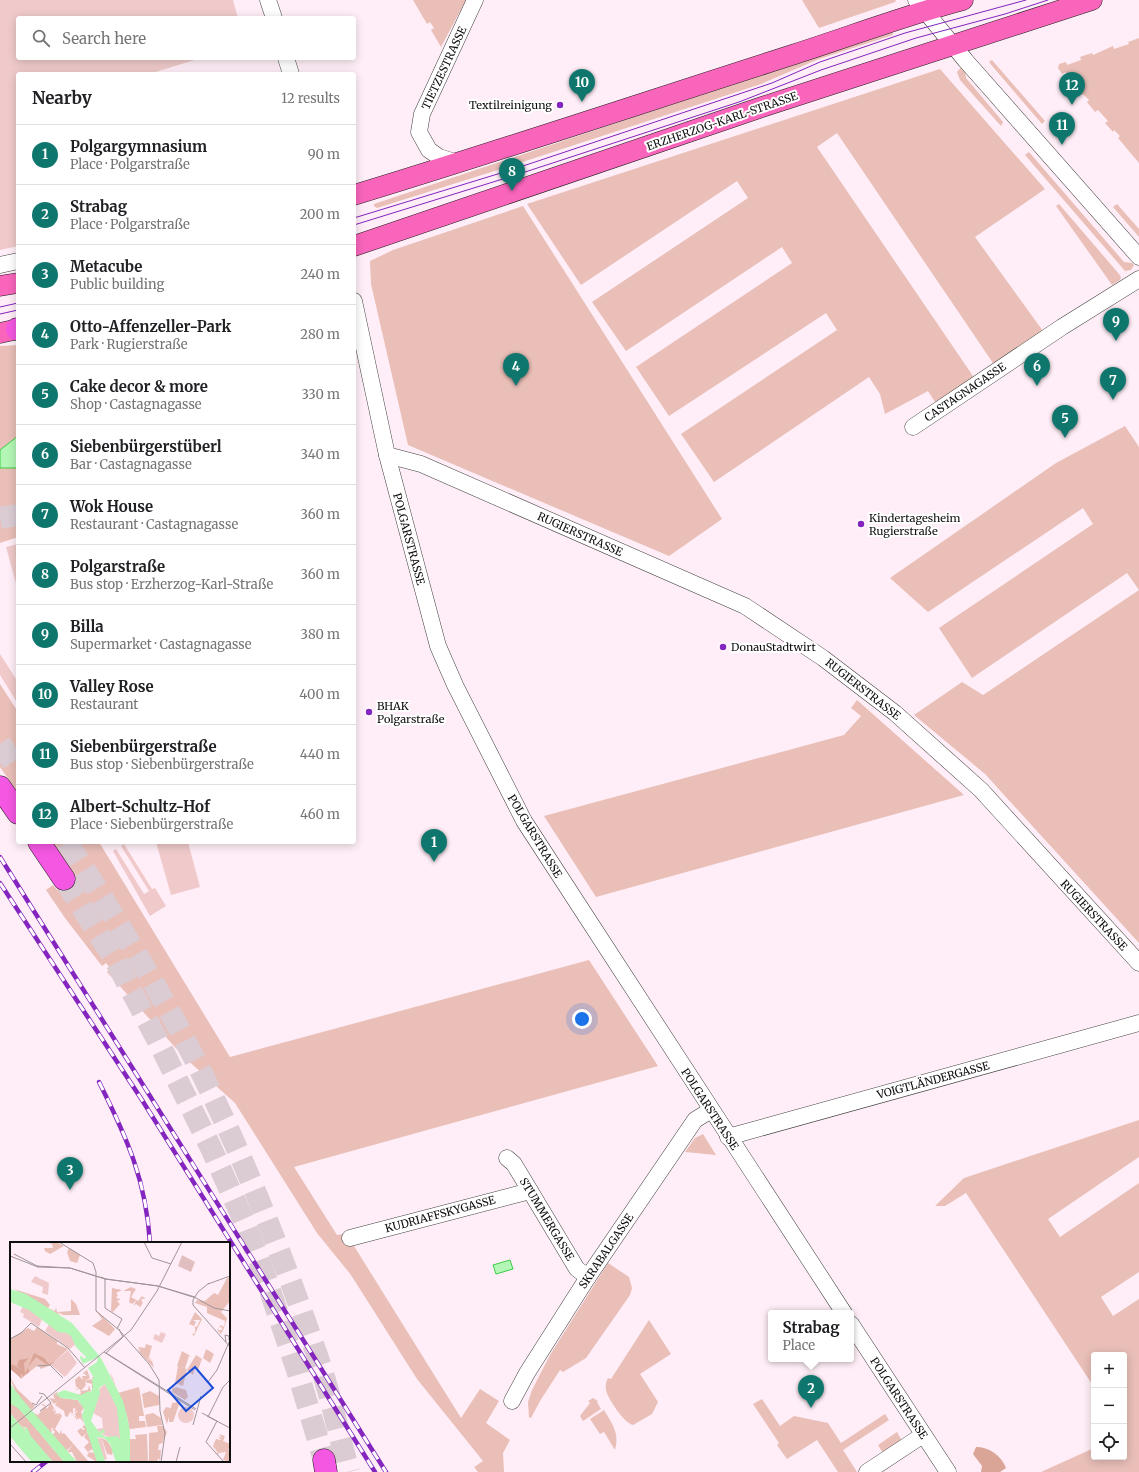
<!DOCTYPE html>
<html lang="en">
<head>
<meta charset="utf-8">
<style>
  body { margin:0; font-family:Merriweather,serif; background:#f6f6f6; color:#202124 }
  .controls { position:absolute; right:12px; bottom:12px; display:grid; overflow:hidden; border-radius:4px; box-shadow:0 2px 10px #0003 }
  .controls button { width:36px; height:36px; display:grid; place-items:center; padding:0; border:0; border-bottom:1px solid #e0e0e0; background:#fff; color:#202124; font:20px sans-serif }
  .you { position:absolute; left:582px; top:1019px; width:14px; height:14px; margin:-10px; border:3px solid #fff; border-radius:50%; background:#1a73e8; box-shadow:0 0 0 6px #1a73e833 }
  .badge { display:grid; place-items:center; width:26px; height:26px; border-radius:50%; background:#0f766e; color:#fff; font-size:13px; font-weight:700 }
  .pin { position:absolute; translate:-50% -33px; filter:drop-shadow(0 1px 2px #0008) }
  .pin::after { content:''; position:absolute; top:21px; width:14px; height:12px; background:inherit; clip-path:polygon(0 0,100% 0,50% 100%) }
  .popup { position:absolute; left:768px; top:1310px; width:86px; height:52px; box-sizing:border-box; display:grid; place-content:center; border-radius:4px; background:#fff; filter:drop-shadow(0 1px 3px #0005); font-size:13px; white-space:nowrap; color:#757577 }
  .popup b { font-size:15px; color:#202124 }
  .popup::after { content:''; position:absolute; left:50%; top:100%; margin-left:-8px; border:8px solid transparent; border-top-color:#fff }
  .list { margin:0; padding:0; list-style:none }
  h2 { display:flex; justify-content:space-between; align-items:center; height:52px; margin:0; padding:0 16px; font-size:17px }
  h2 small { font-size:13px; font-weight:400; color:#757577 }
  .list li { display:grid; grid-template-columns:26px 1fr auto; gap:12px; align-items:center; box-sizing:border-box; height:60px; padding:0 16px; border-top:1px solid #e0e0e0 }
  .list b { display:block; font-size:15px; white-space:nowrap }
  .list p { margin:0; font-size:13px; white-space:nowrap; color:#757577 }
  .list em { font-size:13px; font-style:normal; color:#757577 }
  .icon { flex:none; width:22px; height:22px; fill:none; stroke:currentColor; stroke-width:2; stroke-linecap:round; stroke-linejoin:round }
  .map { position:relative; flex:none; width:1139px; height:1472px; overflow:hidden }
  .search { position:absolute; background:#fff; box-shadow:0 2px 10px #0003; left:16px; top:16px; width:340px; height:44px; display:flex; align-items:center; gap:10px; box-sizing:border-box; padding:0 14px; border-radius:4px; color:#757577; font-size:15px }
  .panel { position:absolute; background:#fff; box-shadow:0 2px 10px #0003; left:16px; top:72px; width:340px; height:772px; border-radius:4px }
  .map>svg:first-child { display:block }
  .green { fill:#e9bfb8 }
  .forest { fill:#daa597 }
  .pitch { fill:#f0caca }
  .water { fill:#b3f6b5; stroke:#3acd43 }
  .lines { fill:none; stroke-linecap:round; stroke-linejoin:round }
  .highway-tunnel { stroke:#dbccd4; stroke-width:22; stroke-dasharray:22 11; stroke-linecap:butt }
  .minor-casing { stroke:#414141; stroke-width:17 }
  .major-casing { stroke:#1f1f1f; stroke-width:21 }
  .highway-casing { stroke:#1f1f1f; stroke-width:23 }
  .minor { stroke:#fff; stroke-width:16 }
  .major { stroke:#f865bb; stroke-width:20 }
  .highway { stroke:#f457e1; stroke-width:22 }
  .tram { stroke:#8325be; stroke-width:1 }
  .rail-casing { stroke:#8325be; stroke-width:4.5 }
  .rail { stroke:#fff; stroke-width:3; stroke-dasharray:9; stroke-linecap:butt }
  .poi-dot { fill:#8325be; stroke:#fff; stroke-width:1.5 }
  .labels { text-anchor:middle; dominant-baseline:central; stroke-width:4; stroke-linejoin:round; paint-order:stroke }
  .street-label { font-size:11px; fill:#0e0e0e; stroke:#fff }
  .poi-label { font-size:11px; fill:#0e0e0e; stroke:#fff; text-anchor:start }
  .inset-river { fill:none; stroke:#b3f6b5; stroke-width:2 }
  .inset-road { fill:none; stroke:#9f949a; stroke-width:1 }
  .view { fill:#1d4ed8; fill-opacity:0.15; stroke:#1d4ed8; stroke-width:2 }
  .inset-edge { fill:none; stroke:#0e0e0e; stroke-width:2 }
</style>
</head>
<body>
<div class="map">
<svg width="1139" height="1472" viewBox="0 0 1139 1472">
  <rect width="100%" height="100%" fill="#ffeef7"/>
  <g class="green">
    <polygon points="413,0 466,0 441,47 431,30 434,28 430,22 427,24"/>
    <polygon points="802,0 896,0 895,2 819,28"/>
    <polygon points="892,31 893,35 819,59 761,84 504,168 377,208 374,206 374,204"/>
    <polygon points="1139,38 1139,163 1118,138 1120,136 1114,130 1113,132 1105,123 1108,121 1098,110 1095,112 1087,102 1089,100 1083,94 1081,95 1073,85 1075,83 1065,72 1062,74 1058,68 1059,64 1066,62 1067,65 1081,60 1080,57 1092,53 1093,55 1113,46 1114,49 1129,44 1128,42"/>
    <polygon points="992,60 1045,121 1042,124 993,67 989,62"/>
    <polygon points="962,66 965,69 966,78 1003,122 1001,126 960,80 957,72"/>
    <polygon points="940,69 1045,189 975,237 1043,331 995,366 837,133 817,147 975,379 937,405 928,391 885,414 880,394 869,377 714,482 681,434 837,330 826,313 669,416 636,367 792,263 782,247 626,351 592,302 748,198 737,181 581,285 527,204"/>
    <polygon points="1029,152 1124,262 1132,263 1134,265 1131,270 1125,271 1025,155"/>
    <polygon points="1059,204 1119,274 1121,277 1120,280 1112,285 1056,206"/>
    <polygon points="1117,204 1139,229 1139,237 1113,207"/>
    <polygon points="523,206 722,519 669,556 408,445 371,284 370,261 393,250"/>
    <polygon points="18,345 18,436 0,450 0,346"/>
    <polygon points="1125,426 1139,447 1139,943 985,774 914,715 962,682 983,695 1139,590 1127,573 972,678 939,628 1093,524 1083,508 928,612 890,578 1056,463"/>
    <polygon points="0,468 18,468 18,537 0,543"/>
    <polygon points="0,684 18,712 18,793 0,767"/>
    <polygon points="857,700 964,795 596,897 544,816 844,735 861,716 851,708"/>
    <polygon points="52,842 99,842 230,1057 589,960 658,1066 294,1167 337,1235 348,1233 354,1246 461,1418 480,1389 499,1401 486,1423 510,1440 503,1453 504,1472 478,1472 474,1467 483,1461 417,1379 351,1275 317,1233 235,1103 184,1057 107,972 110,968 106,963 102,966 65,918 46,890 53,885 57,890 76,876"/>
    <polygon points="1139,1120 1139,1157 1048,1219 1060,1237 1139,1183 1139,1272 1101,1297 1113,1316 1139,1299 1139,1472 1041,1472 1094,1448 1094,1457 1124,1457 1124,1355 1094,1355 1094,1387 966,1193 945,1206 935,1206 964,1178"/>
    <polygon points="703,1134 716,1155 685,1152 695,1138"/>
    <polygon points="608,1263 629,1277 632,1288 630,1295 586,1358 563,1372 560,1370 540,1401 531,1418 529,1417 528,1402 532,1390 550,1355"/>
    <path d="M 649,1320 L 671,1354 L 640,1374 L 658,1402 L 652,1414 L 633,1425 C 624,1423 608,1399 606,1390 C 605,1386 606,1382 608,1378 L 611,1379 Z"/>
    <polygon points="593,1398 598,1401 597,1402 601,1409 583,1421 580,1416 590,1403 588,1401"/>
    <polygon points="762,1399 780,1426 794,1416 828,1423 841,1443 885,1414 889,1420 843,1450 857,1472 838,1472 817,1440 787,1459 777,1445 779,1443 753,1404"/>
    <path d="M 604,1410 C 612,1423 620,1434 615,1450 L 604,1432 L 600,1434 L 590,1419 Z"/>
    <polygon points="897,1432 903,1443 884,1455 878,1445"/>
  </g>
  <path class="forest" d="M 976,1447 C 989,1447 1001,1455 1006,1468 L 1000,1472 L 981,1472 L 982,1466 L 973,1454 Z"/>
  <g class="pitch">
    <polygon points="0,0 233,0 238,18 18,18 18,58 201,58 149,74 18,74 18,246 0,250"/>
    <polygon points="18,544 18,591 6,547"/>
    <polygon points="0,654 18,682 18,704 0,675"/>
    <polygon points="156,842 188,842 200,887 171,895"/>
    <polygon points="124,844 152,889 155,888 166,906 150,916 113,851 116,849 144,894 149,891 121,846"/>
  </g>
  <g class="water">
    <polygon points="18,436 18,468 0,468 0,450"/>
    <polygon points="510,1260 513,1269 496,1274 493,1265"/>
  </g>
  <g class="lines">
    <g class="highway-tunnel">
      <polyline points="0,518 18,515"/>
      <polyline points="0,744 18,769"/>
      <path d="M 67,842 C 106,903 144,964 178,1027 C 235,1134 280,1247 319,1361 C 331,1397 339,1435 349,1472"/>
      <polyline points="64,879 115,960 157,1039 211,1148 244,1221 264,1273 297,1370 324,1460"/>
    </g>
    <g class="minor-casing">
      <g id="minor">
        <polyline points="268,0 274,18"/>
        <polyline points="916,0 966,61 1139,257"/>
        <polyline points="286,58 291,74"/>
        <polyline points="458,163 439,157 429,150 419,132 422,114 475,0"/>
        <polyline points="0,265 18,261"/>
        <polyline points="354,301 387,455 438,646 455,685 524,821 844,1313"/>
        <polyline points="913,427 1062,327 1139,279"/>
        <polyline points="387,455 421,464 745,606 823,658 895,713 981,790 1139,963"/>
        <polyline points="728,1137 1139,1023"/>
        <polyline points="507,1158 514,1164 577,1269 588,1277"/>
        <polyline points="350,1238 530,1191"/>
        <polyline points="851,1324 948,1472"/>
        <polyline points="512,1401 527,1373 588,1277 695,1120 711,1110"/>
        <polyline points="867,1472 923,1435"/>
      </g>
    </g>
    <g class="major-casing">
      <g id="major">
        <path d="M 354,195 C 502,150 648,101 795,54 C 851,36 906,15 963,0"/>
        <polyline points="354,246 762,107 1092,0"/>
        <polyline points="0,286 18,283"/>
        <polyline points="0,333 18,329"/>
      </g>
    </g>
    <g class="highway-casing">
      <g id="highway">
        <polyline points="17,329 18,329"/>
        <polyline points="0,787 18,813"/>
        <polyline points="39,842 64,879"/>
        <polyline points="324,1460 326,1472"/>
      </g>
    </g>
    <use href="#minor" class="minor"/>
    <use href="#major" class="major"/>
    <use href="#highway" class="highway"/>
    <g class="tram">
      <polyline points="354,218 514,169 772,83 820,62 905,33 1026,0"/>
      <polyline points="354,225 519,174 739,102 821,70 916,38 1005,14 1048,0"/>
      <polyline points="0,307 18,303"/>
      <polyline points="0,314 18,310"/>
    </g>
    <g class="rail-casing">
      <g id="rail">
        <polyline points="0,857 386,1472"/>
        <polyline points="0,883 142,1100 375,1472"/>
        <path d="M 99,1082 C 127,1138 146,1180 150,1243"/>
        <polyline points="33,1472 47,1461"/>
      </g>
    </g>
    <use href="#rail" class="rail"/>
  </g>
  <g class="poi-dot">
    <circle cx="560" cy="105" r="4"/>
    <circle cx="861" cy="524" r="4"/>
    <circle cx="723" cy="647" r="4"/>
    <circle cx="369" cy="712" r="4"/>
  </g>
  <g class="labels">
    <g class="street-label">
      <text transform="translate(444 68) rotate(-65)">TIETZESTRASSE</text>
      <text transform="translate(722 121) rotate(-19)">ERZHERZOG-KARL-STRASSE</text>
      <text transform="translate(965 392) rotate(-34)">CASTAGNAGASSE</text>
      <text transform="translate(580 534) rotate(24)">RUGIERSTRASSE</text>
      <text transform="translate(409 539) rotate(75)">POLGARSTRASSE</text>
      <text transform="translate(863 689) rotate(38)">RUGIERSTRASSE</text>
      <text transform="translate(535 836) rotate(59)">POLGARSTRASSE</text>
      <text transform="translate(1094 915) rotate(47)">RUGIERSTRASSE</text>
      <text transform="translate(933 1080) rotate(-15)">VOIGTLÄNDERGASSE</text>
      <text transform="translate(710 1109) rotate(57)">POLGARSTRASSE</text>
      <text transform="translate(440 1214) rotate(-15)">KUDRIAFFSKYGASSE</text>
      <text transform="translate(547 1219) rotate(59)">STUMMERGASSE</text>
      <text transform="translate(606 1251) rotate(-56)">SKRABALGASSE</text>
      <text transform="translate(899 1398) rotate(57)">POLGARSTRASSE</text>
    </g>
    <g class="poi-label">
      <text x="552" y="105" text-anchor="end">Textilreinigung</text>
      <text x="869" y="518">Kindertagesheim<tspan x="869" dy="13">Rugierstraße</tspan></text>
      <text x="731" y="647">DonauStadtwirt</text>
      <text x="377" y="706">BHAK<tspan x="377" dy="13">Polgarstraße</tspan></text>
    </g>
  </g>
  <g transform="translate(10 1242)">
    <rect width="220" height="220" fill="#ffeef7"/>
    <path d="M 37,0 L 46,0 L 54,4 L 40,12 L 35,9 L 34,6 L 43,6 L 42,2 ZM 59,6 L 70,13 L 67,21 L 60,19 L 57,10 ZM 220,35 L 220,59 L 211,70 L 217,76 L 219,70 L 214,86 L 211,92 L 207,88 L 209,86 L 208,88 L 212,88 L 212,85 L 209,86 L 211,83 L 214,85 L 215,79 L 197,71 L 197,65 L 185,61 L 187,58 L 195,59 L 204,51 L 208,53 L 217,36 ZM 121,45 L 126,47 L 121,55 L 128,59 L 132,54 L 136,57 L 132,55 L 135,57 L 131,57 L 133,60 L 130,59 L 133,61 L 130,65 L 126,62 L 123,64 L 127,58 L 122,62 L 119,60 L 121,49 L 113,49 ZM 102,46 L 112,48 L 106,51 L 108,53 L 106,56 L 111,57 L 107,59 L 110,62 L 103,70 L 101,69 ZM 4,47 L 35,57 L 40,63 L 38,66 L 45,69 L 46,65 L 47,70 L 61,69 L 61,57 L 66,62 L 70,73 L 53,73 L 48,70 L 50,73 ZM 85,67 L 105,87 L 99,94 L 82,84 L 92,77 ZM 185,70 L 192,77 L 184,94 L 182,92 L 185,91 L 185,84 L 187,85 L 190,78 L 183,78 L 186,80 L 184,84 L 179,82 ZM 27,85 L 47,99 L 47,102 L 58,107 L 41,123 L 31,127 L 28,123 L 11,137 L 3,127 L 0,128 L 0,97 L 18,86 L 24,89 ZM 136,102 L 142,104 L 139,115 L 142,116 L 137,115 L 142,118 L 137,117 L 142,119 L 144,126 L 129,110 L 131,106 L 128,109 L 129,105 L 135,106 ZM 196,107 L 204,112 L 200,121 L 193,116 ZM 172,109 L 182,115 L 179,114 L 175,126 L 167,124 ZM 186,113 L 192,117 L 188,128 L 185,126 L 183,133 L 177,128 ZM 168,124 L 177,127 L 173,144 L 165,141 ZM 77,128 L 80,136 L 74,139 L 81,137 L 82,139 L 82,137 L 83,136 L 82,135 L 84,135 L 83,146 L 82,149 L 82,142 L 75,140 L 76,143 L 71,149 L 78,148 L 79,143 L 81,149 L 71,154 L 68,152 L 71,152 L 70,147 L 65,148 L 69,146 L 66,145 L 65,138 L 69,134 L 73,138 L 72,134 L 77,134 L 73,131 ZM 100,131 L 102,134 L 108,151 L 129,145 L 134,174 L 129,174 L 129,179 L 135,179 L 136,185 L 120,187 L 120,197 L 126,197 L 125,193 L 137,192 L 138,220 L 120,220 L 120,190 L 117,174 ZM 0,135 L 7,147 L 25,164 L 20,169 L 7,154 ZM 163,144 L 164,144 L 163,147 L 166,145 L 176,148 L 178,155 L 175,158 L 162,150 ZM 140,149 L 149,154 L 149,163 L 134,166 L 132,152 ZM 47,150 L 51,156 L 68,158 L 71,165 L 69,159 L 79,152 L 78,160 L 71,170 L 76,180 L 77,191 L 79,192 L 87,220 L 77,214 L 79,210 L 84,211 L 82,207 L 78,210 L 74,205 L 79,200 L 74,195 L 77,191 L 72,195 L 67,189 L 71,186 L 73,188 L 75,187 L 72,185 L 76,182 L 71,173 L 74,181 L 70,176 L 66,178 L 67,174 L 64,177 L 66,172 L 62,174 L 68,169 L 64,170 L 66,167 L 63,166 L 63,171 L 61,173 L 62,170 L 59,171 L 58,175 L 55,174 L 54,169 L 45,163 L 47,160 L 44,162 L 39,156 L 45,157 L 43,153 ZM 0,158 L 9,166 L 54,220 L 43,220 L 19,193 L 16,185 L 13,185 L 17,191 L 1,172 ZM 170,160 L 163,180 L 159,180 L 159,175 L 157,182 L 153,170 L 156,165 L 161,166 L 162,161 ZM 41,161 L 44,166 L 41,169 L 45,166 L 43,170 L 46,168 L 45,172 L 49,171 L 47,174 L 50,171 L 52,174 L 45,187 L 50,192 L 51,187 L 52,192 L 54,191 L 79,220 L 67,220 L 62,210 L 57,210 L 63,203 L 56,209 L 42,193 L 45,190 L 42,187 L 45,187 L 41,186 L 42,191 L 39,189 L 22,170 L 28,173 L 35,164 L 31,163 L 33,162 L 35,163 L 37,167 ZM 143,171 L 151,176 L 152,183 L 137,185 L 135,173 ZM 147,184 L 153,184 L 157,190 L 155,195 L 154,195 L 147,196 L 154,195 L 153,201 L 149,202 L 148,208 L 151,208 L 150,220 L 149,216 L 146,220 L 139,220 L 139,191 L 148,190 ZM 209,192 L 215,194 L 213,199 L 220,202 L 218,209 L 220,206 L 220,220 L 213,218 L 216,210 L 209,211 L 207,213 L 211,216 L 205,211 L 208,211 L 203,204 L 206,197 L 210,199 L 206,197 L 211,198 L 208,194 L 212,196 ZM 87,195 L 92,196 L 97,199 L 103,208 L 102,213 L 97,212 L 92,197 Z" fill="#e9bfb8"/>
    <path d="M 24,111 L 34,116 L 39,122 L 46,119 L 41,123 L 36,122 L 26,115 L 18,125 L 19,130 L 13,134 L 11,131 L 11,136 L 0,127 L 2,122 L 12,128 L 7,124 L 9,118 L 19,116 L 14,121 L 15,132 Z" fill="#daa597"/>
    <path d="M 172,13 L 185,20 L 181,30 L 168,24 Z" fill="#e1bfc0"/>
    <path d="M 25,34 L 39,41 L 38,53 L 32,51 L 33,45 L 21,40 ZM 14,62 L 32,77 L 29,85 L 13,75 L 14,72 L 10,70 ZM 42,77 L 69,99 L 60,107 L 35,89 ZM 151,90 L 156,92 L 152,101 L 143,97 L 145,92 L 149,94 ZM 58,108 L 67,121 L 55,135 L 41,123 ZM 95,142 L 109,167 L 111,198 L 103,198 L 89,190 L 87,187 L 93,186 L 92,176 L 81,170 L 87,149 ZM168 173a8 8 0 1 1 16 0a8 8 0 1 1-16 0ZM 87,196 L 92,197 L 97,217 L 93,218 Z" fill="#f0caca"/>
    <path d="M 0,47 L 16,52 L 62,81 L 91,116 L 113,159 L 117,174 L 120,190 L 120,220 L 106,220 L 100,202 L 94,196 L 87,195 L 95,219 L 87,220 L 72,174 L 74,167 L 68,158 L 51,156 L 46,152 L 54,148 L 71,153 L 79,149 L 80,151 L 83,146 L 82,137 L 84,136 L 78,126 L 87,120 L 88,115 L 73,122 L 70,116 L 71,113 L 74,117 L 76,115 L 66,105 L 61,94 L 56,91 L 48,90 L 19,68 L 0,60 ZM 95,142 L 107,166 L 110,197 L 107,194 L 96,195 L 90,191 L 95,191 L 94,187 L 89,190 L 81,179 L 90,151 L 89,146 ZM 0,141 L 10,155 L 67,220 L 54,220 L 9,167 L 1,162 ZM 0,171 L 17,191 L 13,184 L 18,187 L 20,193 L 43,220 L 22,220 L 14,211 L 0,194 Z" fill="#b3f6b5" fill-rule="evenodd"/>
    <path class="inset-river" d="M 0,148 L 10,155"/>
    <path class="inset-road" d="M 49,0 L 83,21 L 86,30 L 86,69 L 109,88 L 139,122 L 149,138 L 150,169 L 155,192 L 151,220M 134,0 L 142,16 L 161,22M 4,12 L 29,25M 0,14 L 28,25 L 60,26 L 96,37 L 148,44 L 186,56 L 204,66 L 220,69M 27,24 L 60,26 L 95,37 L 148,44 L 185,55M 91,35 L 95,37 L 95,66 L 112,77 L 107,87M 199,41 L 188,50 L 183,58 L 183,63 L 220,105M 198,42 L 220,34M 109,87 L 113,95 L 96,111 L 186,167M 0,97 L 11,91 L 21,81 L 58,106 L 75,126M 216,100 L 215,93 L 219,94 L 219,98M 94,110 L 185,168M 27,124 L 40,123 L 53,136M 198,140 L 207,128 L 220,98M 29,151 L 34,152 L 41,161 L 30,169M 22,161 L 26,163 L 32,154M 192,171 L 207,179 L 196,200 L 214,220M 197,174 L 220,186M 198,175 L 213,145 L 220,138M 183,183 L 191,154M 0,186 L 121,88 L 147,49 L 172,0M 0,202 L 16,220M 166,220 L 170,205"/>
    <path class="view" d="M 185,125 L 203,146 L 176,169 L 158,148 Z"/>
    <rect width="220" height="220" class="inset-edge"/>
  </g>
</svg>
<div class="controls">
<button>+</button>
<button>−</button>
<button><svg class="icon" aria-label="locate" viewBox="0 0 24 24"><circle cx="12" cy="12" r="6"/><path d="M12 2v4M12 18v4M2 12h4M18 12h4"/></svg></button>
</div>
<div class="you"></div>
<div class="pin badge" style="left:434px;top:862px">1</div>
<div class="pin badge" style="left:811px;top:1408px">2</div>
<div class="popup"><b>Strabag</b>Place</div>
<div class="pin badge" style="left:70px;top:1190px">3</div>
<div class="pin badge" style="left:516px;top:386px">4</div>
<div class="pin badge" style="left:1065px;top:438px">5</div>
<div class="pin badge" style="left:1037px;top:386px">6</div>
<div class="pin badge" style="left:1113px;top:400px">7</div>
<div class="pin badge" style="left:512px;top:191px">8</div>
<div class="pin badge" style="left:1116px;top:341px">9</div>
<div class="pin badge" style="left:582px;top:102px">10</div>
<div class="pin badge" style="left:1062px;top:145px">11</div>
<div class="pin badge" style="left:1072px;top:105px">12</div>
<div class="search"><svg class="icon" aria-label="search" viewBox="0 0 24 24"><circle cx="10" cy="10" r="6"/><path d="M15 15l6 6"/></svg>Search here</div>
<section class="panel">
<h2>Nearby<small>12 results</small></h2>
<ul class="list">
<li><span class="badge">1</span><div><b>Polgargymnasium</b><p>Place · Polgarstraße</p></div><em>90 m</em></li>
<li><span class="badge">2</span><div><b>Strabag</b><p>Place · Polgarstraße</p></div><em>200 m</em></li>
<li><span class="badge">3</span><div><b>Metacube</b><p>Public building</p></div><em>240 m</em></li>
<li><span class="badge">4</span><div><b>Otto-Affenzeller-Park</b><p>Park · Rugierstraße</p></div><em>280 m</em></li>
<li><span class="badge">5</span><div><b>Cake decor &amp; more</b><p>Shop · Castagnagasse</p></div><em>330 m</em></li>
<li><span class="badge">6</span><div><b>Siebenbürgerstüberl</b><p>Bar · Castagnagasse</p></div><em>340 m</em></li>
<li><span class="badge">7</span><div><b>Wok House</b><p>Restaurant · Castagnagasse</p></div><em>360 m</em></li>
<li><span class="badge">8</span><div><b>Polgarstraße</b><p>Bus stop · Erzherzog-Karl-Straße</p></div><em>360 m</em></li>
<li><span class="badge">9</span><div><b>Billa</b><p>Supermarket · Castagnagasse</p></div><em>380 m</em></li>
<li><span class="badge">10</span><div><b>Valley Rose</b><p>Restaurant</p></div><em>400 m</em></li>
<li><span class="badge">11</span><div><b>Siebenbürgerstraße</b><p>Bus stop · Siebenbürgerstraße</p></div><em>440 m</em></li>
<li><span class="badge">12</span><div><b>Albert-Schultz-Hof</b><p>Place · Siebenbürgerstraße</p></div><em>460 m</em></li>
</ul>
</section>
</div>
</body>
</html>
